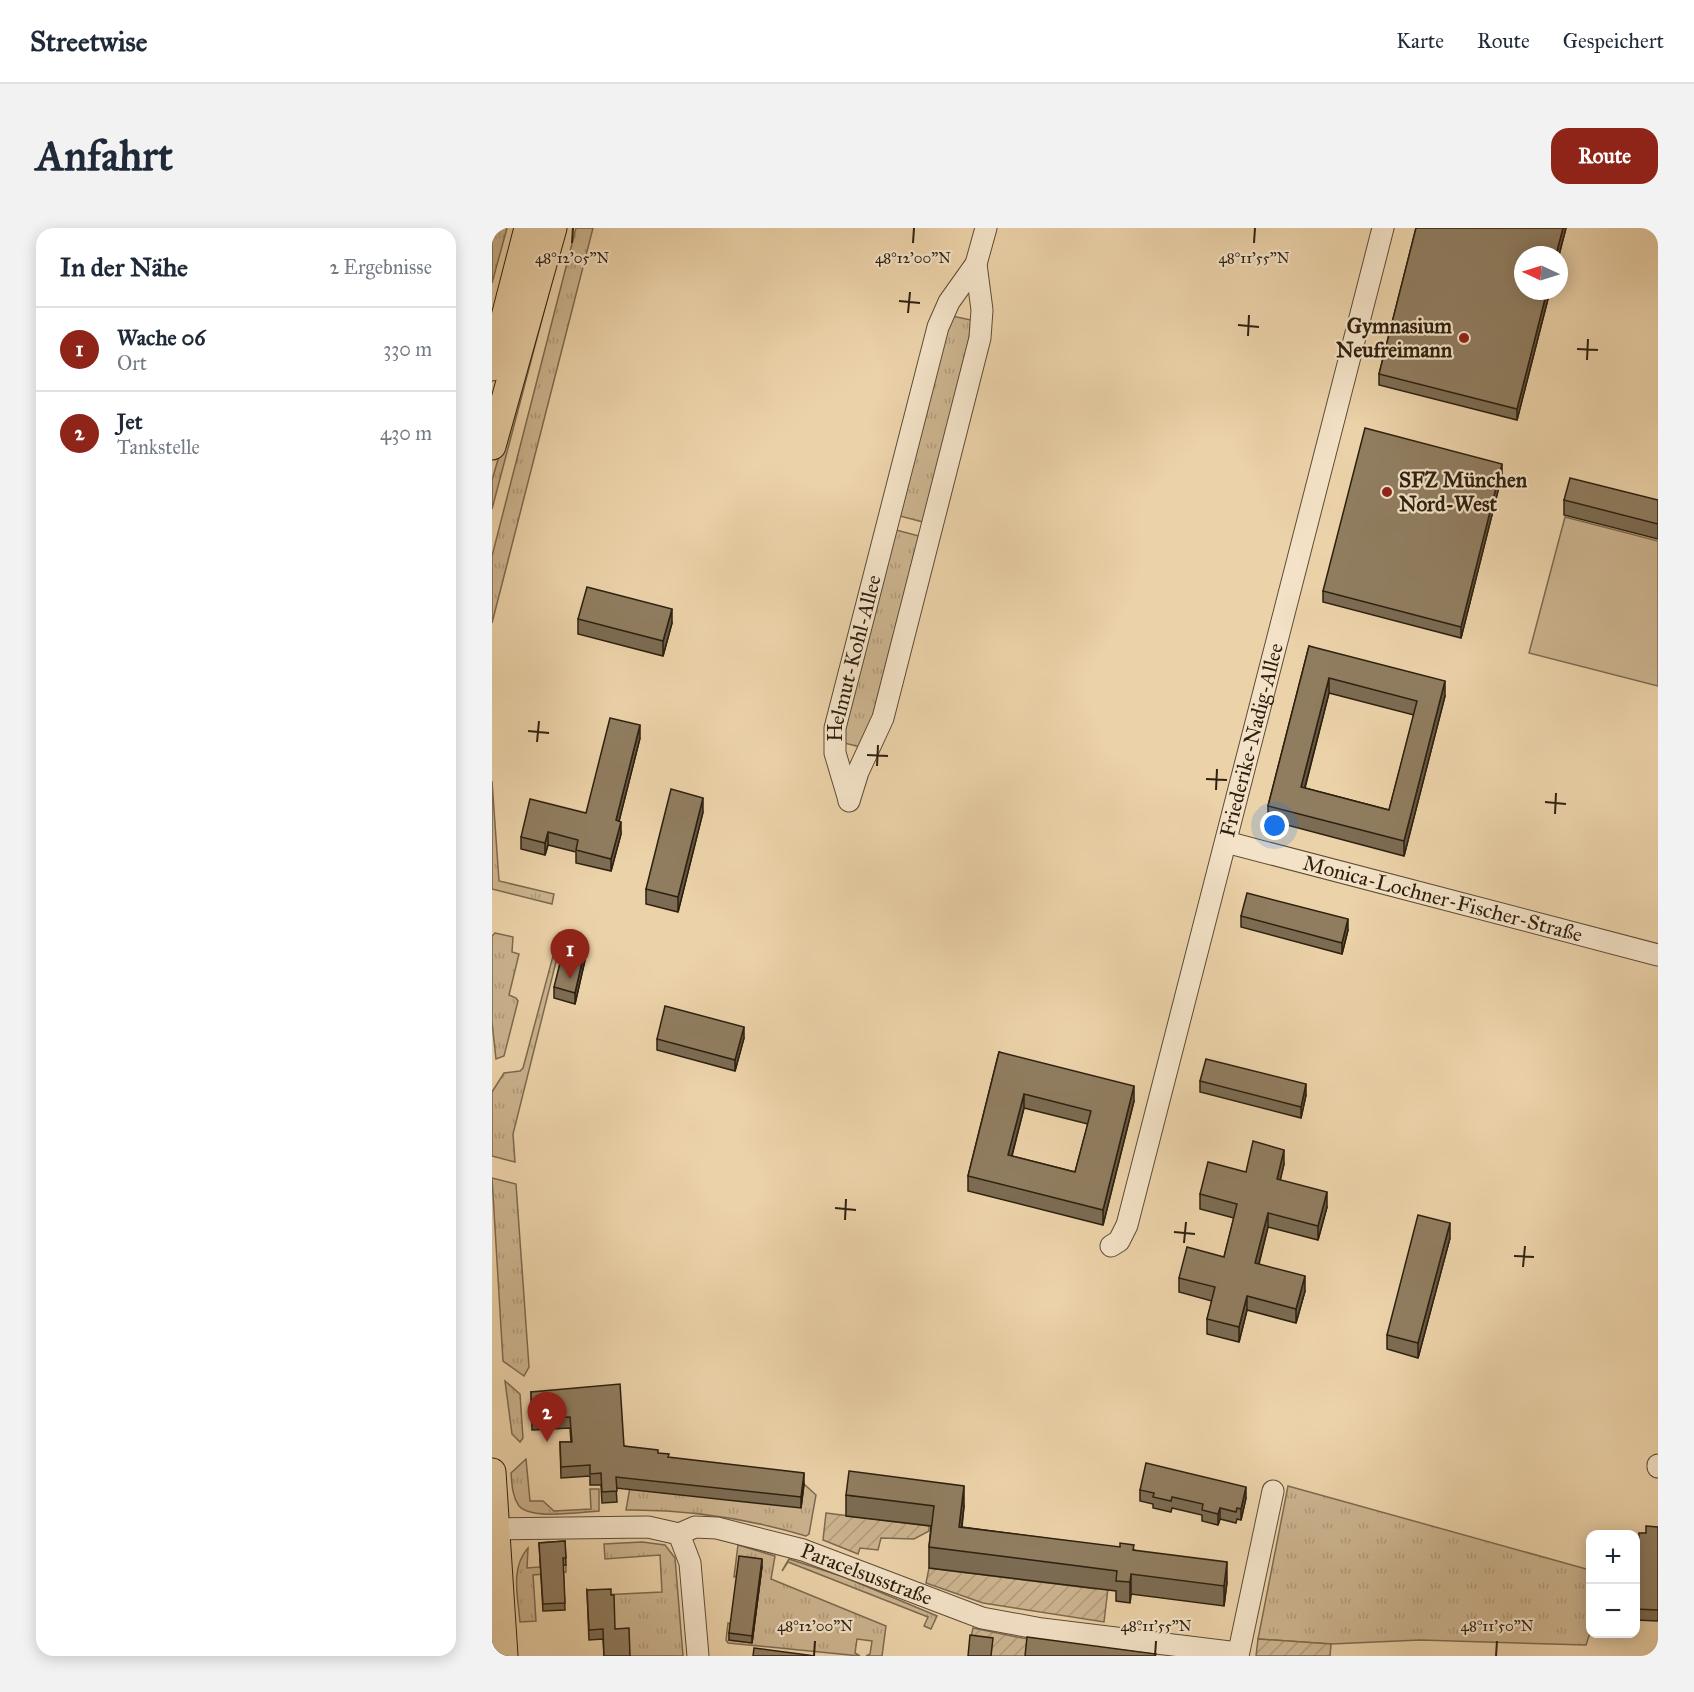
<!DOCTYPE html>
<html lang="de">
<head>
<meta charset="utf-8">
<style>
  body { margin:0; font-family:"IM FELL Great Primer",serif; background:#f2f2f3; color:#1f2937 }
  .controls { position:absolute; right:18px; bottom:18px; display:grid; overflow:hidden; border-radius:12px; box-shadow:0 3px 15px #0003 }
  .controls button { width:54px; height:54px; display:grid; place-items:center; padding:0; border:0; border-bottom:2px solid #e0e1e3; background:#fff; color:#1f2937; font:30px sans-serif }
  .compass { position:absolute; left:1022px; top:18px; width:54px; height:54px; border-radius:50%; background:#fff; box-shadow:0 3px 15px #0003; rotate:274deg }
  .you { position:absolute; left:783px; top:598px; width:21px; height:21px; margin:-15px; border:4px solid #fff; border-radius:50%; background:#1a73e8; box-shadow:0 0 0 9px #1a73e833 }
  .badge { display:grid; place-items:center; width:39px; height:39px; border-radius:50%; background:#8f2418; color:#fff; font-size:20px; font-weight:700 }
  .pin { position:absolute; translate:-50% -50px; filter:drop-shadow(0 2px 3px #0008) }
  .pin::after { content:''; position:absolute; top:32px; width:21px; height:18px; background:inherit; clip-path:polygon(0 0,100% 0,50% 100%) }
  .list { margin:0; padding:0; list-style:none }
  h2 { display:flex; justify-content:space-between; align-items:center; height:78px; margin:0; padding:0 24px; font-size:26px }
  h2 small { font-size:20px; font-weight:400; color:#747a83 }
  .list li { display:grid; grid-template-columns:39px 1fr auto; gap:18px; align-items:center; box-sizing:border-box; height:84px; padding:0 24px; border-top:2px solid #e0e1e3 }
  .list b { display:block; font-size:22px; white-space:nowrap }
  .list p { margin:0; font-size:20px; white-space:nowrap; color:#747a83 }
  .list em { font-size:20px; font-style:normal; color:#747a83 }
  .map { position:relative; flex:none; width:1166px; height:1428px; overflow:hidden; border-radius:18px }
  header { display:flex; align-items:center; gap:36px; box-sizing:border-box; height:84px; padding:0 30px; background:#fff; border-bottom:2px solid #e0e1e3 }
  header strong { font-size:28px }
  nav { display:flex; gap:33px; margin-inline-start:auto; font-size:21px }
  .intro { display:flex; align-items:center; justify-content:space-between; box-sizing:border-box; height:144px; padding:0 36px }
  h1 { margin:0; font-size:42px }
  .button { padding:15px 27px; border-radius:18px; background:#8f2418; color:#fff; font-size:21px; font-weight:700 }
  main { display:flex; gap:36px; padding:0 36px }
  aside { flex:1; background:#fff; border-radius:18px; box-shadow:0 3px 15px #0003 }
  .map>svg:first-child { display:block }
  .grass { fill:url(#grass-tufts); stroke:#7c6a50; stroke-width:1.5 }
  .garden { fill:url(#garden-furrows); stroke:#7c6a50; stroke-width:1.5 }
  .pitch { fill:#ccb48f; stroke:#7c6a50; stroke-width:1.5 }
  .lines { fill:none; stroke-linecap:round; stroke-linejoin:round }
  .minor-casing { stroke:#5d4c36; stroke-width:23 }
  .major-casing { stroke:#2d2010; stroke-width:29 }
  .minor { stroke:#f3e2c7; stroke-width:21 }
  .major { stroke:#ecd2a9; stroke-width:27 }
  .wall { fill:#7c6c53; stroke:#2d2010; stroke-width:1.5; fill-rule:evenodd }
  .shaded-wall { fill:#655843; stroke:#2d2010; stroke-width:1.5 }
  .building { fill:#907d60; stroke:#2d2010; stroke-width:1.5; fill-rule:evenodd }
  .ticks { fill:none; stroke:#2d2010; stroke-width:2 }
  .poi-dot { fill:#8f2418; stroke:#f3e2c7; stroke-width:2 }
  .labels { text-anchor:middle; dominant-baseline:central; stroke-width:4.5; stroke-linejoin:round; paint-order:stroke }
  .poi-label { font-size:21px; font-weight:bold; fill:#2d2010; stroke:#f3e2c7; text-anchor:end }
  .street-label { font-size:21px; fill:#2d2010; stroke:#f3e2c7 }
  .ticks-label { font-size:15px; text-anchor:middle; fill:#2d2010; stroke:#f3e2c7; stroke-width:4.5; stroke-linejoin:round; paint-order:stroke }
</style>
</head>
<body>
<header>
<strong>Streetwise</strong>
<nav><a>Karte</a><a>Route</a><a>Gespeichert</a></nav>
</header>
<div class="intro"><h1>Anfahrt</h1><a class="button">Route</a></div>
<main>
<aside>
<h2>In der Nähe<small>2 Ergebnisse</small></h2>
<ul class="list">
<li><span class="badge">1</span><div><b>Wache 06</b><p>Ort</p></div><em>330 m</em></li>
<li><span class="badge">2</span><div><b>Jet</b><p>Tankstelle</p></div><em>430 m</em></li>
</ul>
</aside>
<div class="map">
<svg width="1166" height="1428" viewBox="0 0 1166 1428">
  <defs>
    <pattern id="grass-tufts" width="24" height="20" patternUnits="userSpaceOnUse" patternTransform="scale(1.5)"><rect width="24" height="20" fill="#ccb48f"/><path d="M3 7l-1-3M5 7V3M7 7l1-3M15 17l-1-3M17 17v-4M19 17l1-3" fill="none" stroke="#b09a7a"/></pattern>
    <pattern id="garden-furrows" width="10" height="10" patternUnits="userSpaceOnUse" patternTransform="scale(1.5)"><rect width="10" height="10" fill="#ccb48f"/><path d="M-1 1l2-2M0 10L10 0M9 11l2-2" fill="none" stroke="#b09a7a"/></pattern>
  </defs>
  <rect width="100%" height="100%" fill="#ecd2a9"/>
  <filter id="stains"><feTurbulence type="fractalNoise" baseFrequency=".00333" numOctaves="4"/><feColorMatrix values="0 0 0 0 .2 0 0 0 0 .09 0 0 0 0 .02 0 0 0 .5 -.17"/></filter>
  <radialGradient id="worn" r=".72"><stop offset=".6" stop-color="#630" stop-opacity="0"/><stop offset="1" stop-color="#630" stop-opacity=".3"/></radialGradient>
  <g class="grass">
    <polygon points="0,0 15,0 0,55"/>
    <polygon points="74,0 0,281 0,252"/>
    <polygon points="84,0 101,0 0,395 0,328"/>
    <polygon points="460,88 479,92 477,111 431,294 408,288 453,102"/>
    <polygon points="404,302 427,308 374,514 368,519 352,515 351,504"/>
    <polygon points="0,553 7,653 62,666 60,676 0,661"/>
    <polygon points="3,705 21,709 20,724 27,726 17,767 24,770 26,773 12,828 4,831 0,794 0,708"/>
    <polygon points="61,728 65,730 21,906 23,934 0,928 0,864 12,845 28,843 31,840"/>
    <polygon points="0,950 24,956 37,1139 32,1148 11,1133"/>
    <polygon points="13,1153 28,1166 31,1210 28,1214 20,1206"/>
    <path d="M 34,1231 L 38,1273 L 51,1273 L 62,1283 L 99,1281 L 98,1261 L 107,1261 L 107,1283 C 89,1284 39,1292 27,1278 C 20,1268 20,1256 19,1245 Z"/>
    <path d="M 312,1256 L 324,1267 L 317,1306 L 314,1308 C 254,1290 197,1281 134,1282 L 138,1259 L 173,1265 Z"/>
    <polygon points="796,1258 1098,1342 1098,1405 1094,1417 928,1412 839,1416 766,1411"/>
    <polygon points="150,1314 173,1317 183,1330 191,1428 138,1428 123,1411 109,1367 170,1364 168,1327 113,1331 112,1316"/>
    <polygon points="246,1317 283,1328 279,1351 394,1398 390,1428 374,1428 378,1426 380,1413 365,1411 363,1425 368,1428 236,1415 234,1412 236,1395 239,1396 237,1412 260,1415 270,1339 242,1349"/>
    <path d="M 36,1320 L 35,1340 L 74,1337 L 74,1344 L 41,1347 L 44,1393 L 28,1394 C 26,1369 18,1340 36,1320 Z"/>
    <polygon points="297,1331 352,1349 445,1388 439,1401 432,1398 436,1389 296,1334 290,1343"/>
  </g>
  <g class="garden">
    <polygon points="334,1285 437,1298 437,1303 422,1311 389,1310 386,1322 368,1320 366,1326 331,1312"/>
    <polygon points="619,1335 612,1394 491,1375 434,1355 437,1340 604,1361"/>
    <polygon points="481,1400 530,1410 590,1417 533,1428 500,1428 478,1414"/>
    <polygon points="766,1411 839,1416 838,1428 764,1428"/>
  </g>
  <polygon class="pitch" points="1073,289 1166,313 1166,458 1037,425"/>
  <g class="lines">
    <g class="minor-casing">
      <g id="minor">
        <path id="s1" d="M 357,572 L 343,525 L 343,500 L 446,99 L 457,74 L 484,36"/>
        <polyline points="357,573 366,544 391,490 488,110 490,82 484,36 494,0"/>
        <path id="s2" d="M 734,614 L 1166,727"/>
        <path id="s3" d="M 619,1018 L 627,1013 L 635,997 L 891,0"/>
        <polyline points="1166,1237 1166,1239"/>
        <path id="s4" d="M 3,1301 L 156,1299 L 187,1306 L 203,1299 L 225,1300 L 311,1322 L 490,1390 L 550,1401 L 746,1425"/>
        <polyline points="187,1306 198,1335 206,1428"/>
        <polyline points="746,1428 781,1263"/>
      </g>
    </g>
    <g class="major-casing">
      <g id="major">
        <polyline points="0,139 36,0"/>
        <polyline points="0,218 61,0"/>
        <polyline points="0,1244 12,1428"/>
      </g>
    </g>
    <use href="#minor" class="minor"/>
    <use href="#major" class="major"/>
  </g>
  <g class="wall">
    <polygon points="924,0 1074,0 1067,27 1031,27 1031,63 1058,63 1025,192 887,157 887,146"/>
    <polygon points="1010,247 969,410 831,374 831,363"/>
    <polygon points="1072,272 1166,272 1166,311 1072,287"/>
    <polygon points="86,391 180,395 171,428 86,406"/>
    <path d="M 817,418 L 953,468 L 912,628 L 776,592 L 776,578 ZM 837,465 L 922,487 L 897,582 L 813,560 Z"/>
    <polygon points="148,510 127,593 129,606 119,643 84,635 84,624 56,617 53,627 29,621 29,609 94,585"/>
    <polygon points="211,584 186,684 154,676 154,661"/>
    <polygon points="749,688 856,702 850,726 749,699"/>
    <polygon points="93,732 83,776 62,770 62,759"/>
    <polygon points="252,810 243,843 165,822 165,811"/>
    <path d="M 507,824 L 642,873 L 611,997 L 476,963 L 476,948 ZM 532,880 L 596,896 L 583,944 L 520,928 Z"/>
    <polygon points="708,853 814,867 809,890 708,864"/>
    <polygon points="792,936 788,952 835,979 826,1012 776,999 767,1036 813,1063 804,1095 755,1082 747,1114 715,1106 715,1091 720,1073 687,1064 687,1050 732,1029 742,990 708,981 708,966 754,944"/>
    <polygon points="958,1010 926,1130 895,1121 895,1107"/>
    <polygon points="39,1164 132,1218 166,1225 177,1230 312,1256 309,1280 124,1260 125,1274 110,1275 109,1257 98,1257 98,1248 69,1250 68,1214 79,1214 78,1200 40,1202"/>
    <polygon points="648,1262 754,1270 749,1292 745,1291 744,1295 728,1291 726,1297 710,1293 710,1287 680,1280 679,1284 661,1280 661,1276 648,1273"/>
    <polygon points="354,1267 472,1278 470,1299 642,1322 735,1354 732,1378 639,1366 638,1375 624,1373 624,1363 437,1340 437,1319 439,1298 354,1288"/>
    <polygon points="1166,1299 1166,1393 1143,1392 1143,1373 1154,1305"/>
    <polygon points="73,1313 74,1337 71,1337 73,1382 51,1383 47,1315"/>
    <polygon points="270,1338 260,1415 237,1412 237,1405"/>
    <polygon points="95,1362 123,1401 138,1428 112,1428 111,1411 97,1412"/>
  </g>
  <g class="shaded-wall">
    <polygon points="1071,0 1074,0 1067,27 1064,27"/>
    <polygon points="1055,63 1058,63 1025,192 1025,181"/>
    <polygon points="1010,236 1010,247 969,410 969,399"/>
    <polygon points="180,381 180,395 171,428 171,413"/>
    <polygon points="837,450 837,465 809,574 809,559"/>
    <polygon points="953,453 953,468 912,628 912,613"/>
    <polygon points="148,497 148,510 124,605 124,592"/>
    <polygon points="211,570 211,584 186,684 186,669"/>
    <polygon points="129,594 129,606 119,643 119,631"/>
    <polygon points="56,604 56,617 53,627 53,615"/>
    <polygon points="856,691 856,702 850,726 850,715"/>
    <polygon points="93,721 93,732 83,776 83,765"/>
    <polygon points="252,799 252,810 243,843 243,832"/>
    <polygon points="814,856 814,867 809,890 809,879"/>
    <polygon points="642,858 642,873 611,997 611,982"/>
    <polygon points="532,866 532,880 516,942 516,927"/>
    <polygon points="792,922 792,936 785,966 785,951"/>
    <polygon points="835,964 835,979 826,1012 826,998"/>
    <polygon points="776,985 776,999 763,1050 763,1035"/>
    <polygon points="958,995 958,1010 926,1130 926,1115"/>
    <polygon points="813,1048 813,1063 804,1095 804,1081"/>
    <polygon points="755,1068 755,1082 747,1114 747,1099"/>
    <polygon points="312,1245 312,1256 309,1280 309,1269"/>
    <polygon points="472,1258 472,1278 467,1319 467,1299"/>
    <polygon points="754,1259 754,1270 749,1292 749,1281"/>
    <polygon points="728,1280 728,1291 726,1297 726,1286"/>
    <polygon points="270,1331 270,1338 260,1415 260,1408"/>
    <polygon points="735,1334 735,1354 732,1378 732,1358"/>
    <polygon points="639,1346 639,1366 638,1375 638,1354"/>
  </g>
  <g class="building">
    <polygon points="924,0 1071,0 1064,27 1031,27 1031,63 1055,63 1025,181 887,146"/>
    <polygon points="873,200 1010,236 969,399 831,363"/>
    <polygon points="1078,250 1166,272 1166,296 1072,272"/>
    <polygon points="95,359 180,381 171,413 86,391"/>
    <path d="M 817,418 L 953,453 L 912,613 L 776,578 ZM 837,450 L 925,473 L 897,582 L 809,559 Z"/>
    <polygon points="118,490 148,497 124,592 129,594 119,631 84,622 86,612 56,604 53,615 29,609 38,571 94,585"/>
    <polygon points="179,561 211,570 186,669 154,661"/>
    <polygon points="755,665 856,691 850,715 749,688"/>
    <polygon points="73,715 93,721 83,765 62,759"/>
    <polygon points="173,778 252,799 243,832 165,811"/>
    <path d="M 507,824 L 642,858 L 611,982 L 476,948 ZM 532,866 L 599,883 L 583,944 L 516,927 Z"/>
    <polygon points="714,831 814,856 809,879 708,853"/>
    <polygon points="761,913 792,922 785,951 835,964 826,998 776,985 763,1035 813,1048 804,1081 755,1068 747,1099 715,1091 723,1059 687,1050 695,1019 732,1029 745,976 708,966 716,934 754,944"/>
    <polygon points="926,987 958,995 926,1115 895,1107"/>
    <polygon points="128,1156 132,1218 166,1222 166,1225 177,1226 176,1229 312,1245 309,1269 124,1249 125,1263 110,1264 109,1245 98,1246 98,1237 69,1239 68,1214 80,1214 78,1189 40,1191 39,1164"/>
    <polygon points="654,1235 754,1259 749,1281 745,1280 744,1284 728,1280 726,1286 710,1282 711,1276 680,1269 679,1273 661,1269 662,1265 648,1262"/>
    <polygon points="357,1243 472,1258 467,1299 628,1319 628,1315 642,1317 641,1322 735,1334 732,1358 639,1346 638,1354 624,1353 625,1343 437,1319 442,1278 354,1267"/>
    <polygon points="1154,1298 1166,1299 1166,1382 1143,1381 1147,1305 1154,1305"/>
    <polygon points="73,1313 74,1330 71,1330 73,1375 51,1376 47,1315"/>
    <polygon points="247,1328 270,1331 260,1408 237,1405"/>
    <polygon points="119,1361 119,1367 122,1367 123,1401 137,1400 138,1428 112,1428 111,1401 97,1402 95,1362"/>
    <polygon points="478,1407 501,1410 499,1428 476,1428"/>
    <polygon points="535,1409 664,1426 663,1428 533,1428"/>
    <polygon points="262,1420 323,1428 261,1428"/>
  </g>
  <path class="ticks" d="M 80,15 L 81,0M 421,15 L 422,0M 762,15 L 763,0M 407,73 L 428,75M 416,85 L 418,64M 746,97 L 767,99M 756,108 L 757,87M 1085,121 L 1106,122M 1095,132 L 1096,111M 36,503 L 57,505M 45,514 L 47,493M 375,527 L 396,528M 385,538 L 386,517M 714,551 L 735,552M 724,562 L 725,541M 1053,574 L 1074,576M 1063,586 L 1064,565M 343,980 L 364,982M 353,992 L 354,971M 682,1004 L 703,1006M 692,1015 L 694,994M 1022,1028 L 1042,1029M 1031,1039 L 1033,1018M 322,1428 L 323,1413M 663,1428 L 664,1413M 1004,1428 L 1005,1413"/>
  <g class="poi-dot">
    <circle cx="972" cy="110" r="6"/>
    <circle cx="895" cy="264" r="6"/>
  </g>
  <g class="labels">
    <g class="poi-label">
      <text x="960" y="98">Gymnasium<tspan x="960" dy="24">Neufreimann</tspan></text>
      <text x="907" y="252" text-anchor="start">SFZ München<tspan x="907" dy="24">Nord-West</tspan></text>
    </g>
    <g class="street-label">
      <text stroke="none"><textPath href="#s1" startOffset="146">Helmut-Kohl-Allee</textPath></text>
      <text stroke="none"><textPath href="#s3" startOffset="528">Friederike-Nadig-Allee</textPath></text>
      <text stroke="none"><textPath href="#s2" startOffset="224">Monica-Lochner-Fischer-Straße</textPath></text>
      <text stroke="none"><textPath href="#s4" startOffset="381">Paracelsusstraße</textPath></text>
    </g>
  </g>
  <g class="ticks-label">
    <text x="80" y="35">48°12'05"N</text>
    <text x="421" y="35">48°12'00"N</text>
    <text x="762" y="35">48°11'55"N</text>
    <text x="323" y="1403">48°12'00"N</text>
    <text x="664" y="1403">48°11'55"N</text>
    <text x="1005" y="1403">48°11'50"N</text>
  </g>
  <rect width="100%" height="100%" filter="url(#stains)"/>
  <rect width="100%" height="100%" fill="url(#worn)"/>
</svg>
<div class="controls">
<button>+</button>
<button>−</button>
</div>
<svg class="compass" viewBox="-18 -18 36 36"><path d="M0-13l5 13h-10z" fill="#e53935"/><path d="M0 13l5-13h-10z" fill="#747a83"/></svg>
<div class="you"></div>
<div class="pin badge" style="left:78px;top:751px">1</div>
<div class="pin badge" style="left:55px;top:1214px">2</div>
</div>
</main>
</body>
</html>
